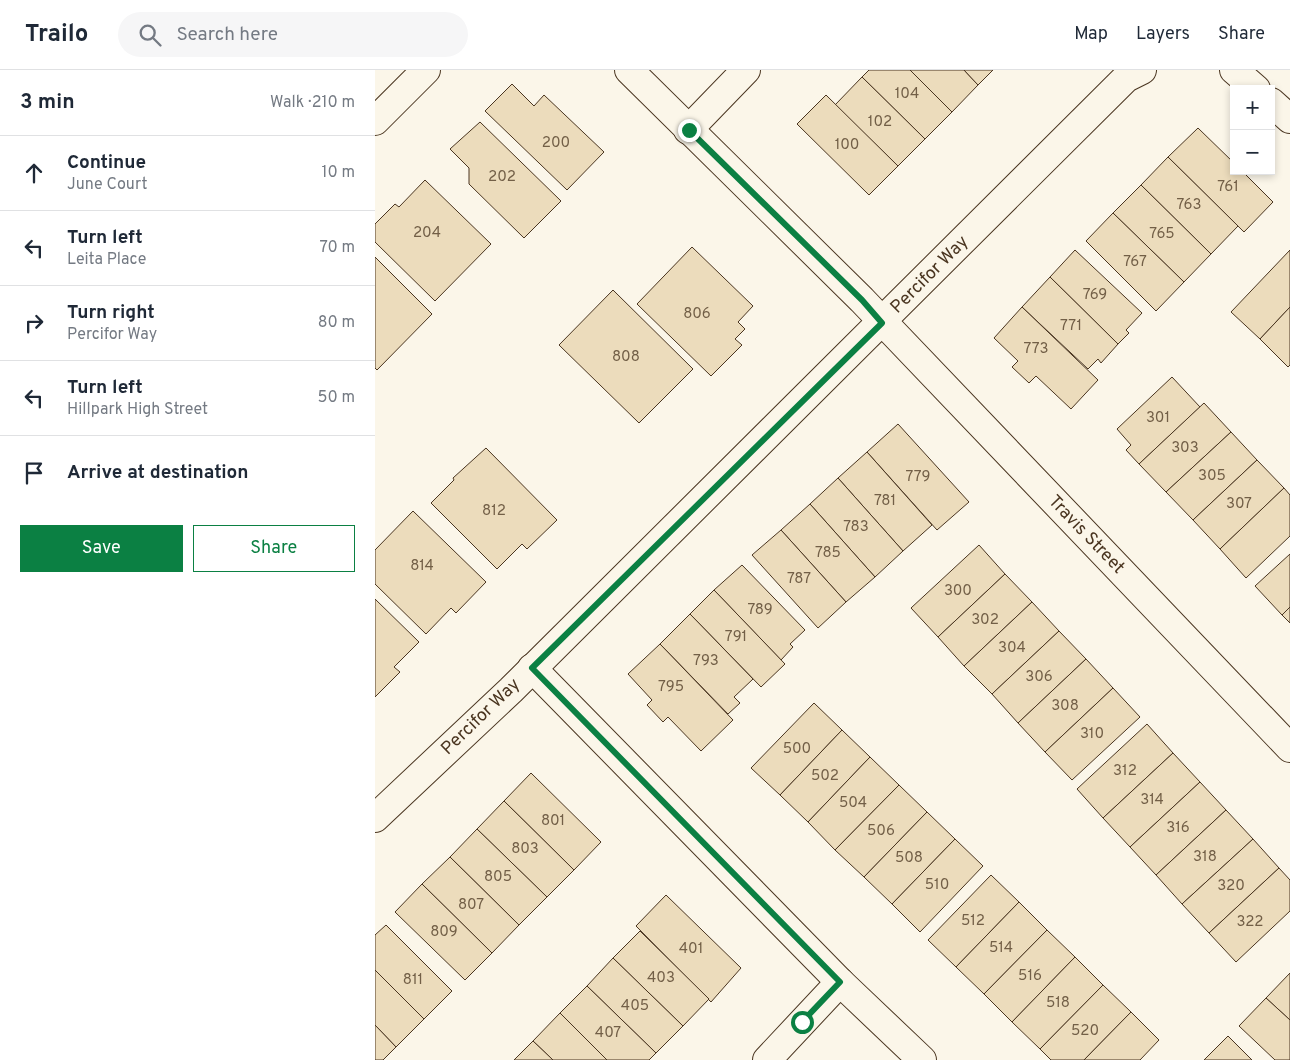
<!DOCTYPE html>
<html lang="en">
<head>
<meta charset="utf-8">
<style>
  body { margin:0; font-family:Overpass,sans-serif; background:#f6f6f7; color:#1f2937 }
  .controls { position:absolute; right:15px; top:15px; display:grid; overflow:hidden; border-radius:0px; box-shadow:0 2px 8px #0003 }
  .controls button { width:45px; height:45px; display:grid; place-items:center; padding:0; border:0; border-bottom:1px solid #e0e1e3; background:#fff; color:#1f2937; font:25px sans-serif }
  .stop { position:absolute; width:15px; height:15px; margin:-11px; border:4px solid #0b8043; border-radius:50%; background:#fff }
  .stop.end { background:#0b8043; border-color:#fff; box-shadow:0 1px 5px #0008 }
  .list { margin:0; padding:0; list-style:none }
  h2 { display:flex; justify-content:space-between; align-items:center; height:65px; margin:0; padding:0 20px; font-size:21px }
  h2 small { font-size:16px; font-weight:400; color:#747a83 }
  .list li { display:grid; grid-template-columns:32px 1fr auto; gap:15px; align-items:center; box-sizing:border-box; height:75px; padding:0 20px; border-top:1px solid #e0e1e3 }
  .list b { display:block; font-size:19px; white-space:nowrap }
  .list p { margin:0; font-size:16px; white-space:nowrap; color:#747a83 }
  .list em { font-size:16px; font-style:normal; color:#747a83 }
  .actions { display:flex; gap:10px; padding:15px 20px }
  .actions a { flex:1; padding:11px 0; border:1px solid #0b8043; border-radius:0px; text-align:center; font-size:18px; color:#0b8043 }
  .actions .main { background:#0b8043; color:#fff }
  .icon { flex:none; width:28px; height:28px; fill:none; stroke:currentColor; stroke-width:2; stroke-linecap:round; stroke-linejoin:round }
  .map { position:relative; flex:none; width:915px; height:990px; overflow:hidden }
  header { display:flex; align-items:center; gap:30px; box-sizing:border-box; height:70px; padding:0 25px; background:#fff; border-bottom:1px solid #e0e1e3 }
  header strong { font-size:24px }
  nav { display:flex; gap:28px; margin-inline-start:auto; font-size:18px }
  .search { width:350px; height:45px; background:#f6f6f7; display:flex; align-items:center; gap:12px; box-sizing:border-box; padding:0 18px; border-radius:28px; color:#747a83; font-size:19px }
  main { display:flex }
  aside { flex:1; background:#fff }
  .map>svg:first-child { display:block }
  .building { fill:#ecdcbc; stroke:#4a3520 }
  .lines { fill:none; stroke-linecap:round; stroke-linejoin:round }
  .minor-casing { stroke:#4a3520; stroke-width:30 }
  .minor { stroke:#fbf6e9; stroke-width:28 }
  .route { stroke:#0b8043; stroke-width:6 }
  .labels { text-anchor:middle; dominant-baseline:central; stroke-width:4; stroke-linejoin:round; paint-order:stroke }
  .number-label { font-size:15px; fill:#725f47 }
  .street-label { font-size:18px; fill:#4a3520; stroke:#fbf6e9 }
</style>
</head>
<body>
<header>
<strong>Trailo</strong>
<div class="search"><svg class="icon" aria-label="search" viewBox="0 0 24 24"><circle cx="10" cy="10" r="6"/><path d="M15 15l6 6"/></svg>Search here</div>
<nav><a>Map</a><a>Layers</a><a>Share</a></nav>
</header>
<main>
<aside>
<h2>3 min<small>Walk · 210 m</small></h2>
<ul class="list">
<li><svg class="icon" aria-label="ahead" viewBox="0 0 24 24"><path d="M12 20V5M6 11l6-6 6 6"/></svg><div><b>Continue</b><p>June Court</p></div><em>10 m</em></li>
<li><svg class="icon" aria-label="left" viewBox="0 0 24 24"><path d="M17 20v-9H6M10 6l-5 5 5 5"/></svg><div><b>Turn left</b><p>Leita Place</p></div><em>70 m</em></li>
<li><svg class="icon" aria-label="right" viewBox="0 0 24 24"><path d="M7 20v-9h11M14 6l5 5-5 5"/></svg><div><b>Turn right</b><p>Percifor Way</p></div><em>80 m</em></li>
<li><svg class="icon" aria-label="left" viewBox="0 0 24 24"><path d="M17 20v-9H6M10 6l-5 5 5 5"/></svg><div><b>Turn left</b><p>Hillpark High Street</p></div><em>50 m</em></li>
<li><svg class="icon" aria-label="arrive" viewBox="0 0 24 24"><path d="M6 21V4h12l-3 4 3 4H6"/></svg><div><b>Arrive at destination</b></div></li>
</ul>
<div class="actions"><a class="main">Save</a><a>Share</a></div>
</aside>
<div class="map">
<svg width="915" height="990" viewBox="0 0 915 990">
  <rect width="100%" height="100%" fill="#fbf6e9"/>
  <g class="building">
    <polygon points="494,0 535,0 577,42 550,69 487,7"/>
    <polygon points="535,0 589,0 603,15 577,42"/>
    <polygon points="589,0 618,0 603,15"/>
    <polygon points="487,7 550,69 523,96 460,35"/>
    <polygon points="137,14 159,36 169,25 229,82 192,120 110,41"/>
    <polygon points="451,25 523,96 494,125 422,54"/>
    <polygon points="105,52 186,131 149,168 94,114 94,98 75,79"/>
    <polygon points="823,58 859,93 859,101 867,101 898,132 869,162 793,87"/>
    <polygon points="793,87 863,156 836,184 766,115"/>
    <polygon points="50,110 116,174 60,231 0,172 0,154 20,134 24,137"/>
    <polygon points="766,115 836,184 809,212 738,143"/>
    <polygon points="738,143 809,212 781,241 711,171"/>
    <polygon points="317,177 378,236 363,252 370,259 360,269 367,275 336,306 262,234"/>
    <polygon points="700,180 767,243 751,260 754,263 743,274 675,207"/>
    <polygon points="915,180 915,237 885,269 856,242"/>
    <polygon points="0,187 57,244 2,300 0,298"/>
    <polygon points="675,207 743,274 726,293 723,289 713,299 647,237"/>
    <polygon points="238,220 318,299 264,353 184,275"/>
    <polygon points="647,237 723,310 696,339 661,306 654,313 637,297 643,291 619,268"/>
    <polygon points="915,237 915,295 913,297 885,269"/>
    <polygon points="797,307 825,337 764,394 751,380 756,375 742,359"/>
    <polygon points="829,333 856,362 791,422 764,394"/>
    <polygon points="523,354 594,432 562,460 492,382"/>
    <polygon points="856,362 882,390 818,450 791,422"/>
    <polygon points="111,378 182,450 152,479 147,474 122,499 56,433 79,410 78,408"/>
    <polygon points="492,382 557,455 528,481 463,408"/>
    <polygon points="882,390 909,418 845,479 818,450"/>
    <polygon points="463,408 528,481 500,507 435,434"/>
    <polygon points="909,418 915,425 915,466 871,508 845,479"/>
    <polygon points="435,434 500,507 471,532 406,460"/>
    <polygon points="38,441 111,512 81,543 76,538 51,564 0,514 0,480"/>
    <polygon points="406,460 471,532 443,558 377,485"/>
    <polygon points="604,475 630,504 563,567 536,538"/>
    <polygon points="915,484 915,537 907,545 880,516"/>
    <polygon points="367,495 430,560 415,574 418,577 406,590 339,520"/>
    <polygon points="630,504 657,532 589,596 563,567"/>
    <polygon points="339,520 410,594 386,617 315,544"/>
    <polygon points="0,529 44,572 19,597 25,602 0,627"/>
    <polygon points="657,532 684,561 617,624 589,596"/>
    <polygon points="915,537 915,553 907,545"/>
    <polygon points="315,544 378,609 359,627 365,633 353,644 285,574"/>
    <polygon points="684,561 711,589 643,653 617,624"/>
    <polygon points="285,574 358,650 326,681 293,647 288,652 272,635 277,630 253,604"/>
    <polygon points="711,589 738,618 670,682 643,653"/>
    <polygon points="738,618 765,647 697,710 670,682"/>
    <polygon points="439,633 467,660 405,725 376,698"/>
    <polygon points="772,654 798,683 728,748 702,719"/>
    <polygon points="467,660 495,687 433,752 405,725"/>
    <polygon points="798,683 825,712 755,777 728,748"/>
    <polygon points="495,687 524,715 460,780 433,752"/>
    <polygon points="156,703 226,772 199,800 129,731"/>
    <polygon points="825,712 851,740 781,805 755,777"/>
    <polygon points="524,715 552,742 489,807 460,780"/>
    <polygon points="129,731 199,800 172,827 102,759"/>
    <polygon points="851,740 878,769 807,834 781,805"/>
    <polygon points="552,742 580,769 517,834 489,807"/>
    <polygon points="102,759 172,827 144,855 75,787"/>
    <polygon points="580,769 608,796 545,862 517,834"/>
    <polygon points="878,769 904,798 834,863 807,834"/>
    <polygon points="75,787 144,855 117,883 47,814"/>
    <polygon points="904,798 915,810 915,841 861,892 834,863"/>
    <polygon points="616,805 644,832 581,897 553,870"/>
    <polygon points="47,814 117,883 90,910 20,842"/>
    <polygon points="291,825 366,898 336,932 261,856"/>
    <polygon points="644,832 672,860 609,924 581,897"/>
    <polygon points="11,855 77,921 49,949 0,900 0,865"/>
    <polygon points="672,860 700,887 637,952 609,924"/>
    <polygon points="265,861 334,929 308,956 238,888"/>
    <polygon points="700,887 728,915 665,979 637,952"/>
    <polygon points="238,888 308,956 281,983 212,916"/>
    <polygon points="0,900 49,949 21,977 0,955"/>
    <polygon points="915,903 915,950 891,928"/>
    <polygon points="728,915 756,942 709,990 676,990 665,979"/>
    <polygon points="212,916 281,983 274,990 232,990 185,943"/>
    <polygon points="891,928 915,950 915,990 900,990 864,956"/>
    <polygon points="756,942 784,970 765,990 709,990"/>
    <polygon points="185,943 232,990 178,990 158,971"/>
    <polygon points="0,955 21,977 8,990 0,990"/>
    <polygon points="853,966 877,990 829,990"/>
    <polygon points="158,971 178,990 139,990"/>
  </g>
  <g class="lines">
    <g class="minor-casing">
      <g id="minor">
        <polyline points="254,0 487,230 915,678"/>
        <polyline points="859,0 881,19"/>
        <polyline points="896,32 915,49"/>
        <polyline points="0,51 51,0"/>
        <polyline points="313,60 371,0"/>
        <polyline points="157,598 465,912 547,990"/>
        <polyline points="0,748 136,620 751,8 767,0"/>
        <polyline points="392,990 465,912"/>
      </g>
    </g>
    <use href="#minor" class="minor"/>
  </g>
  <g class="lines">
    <polyline class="route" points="314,60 487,230 507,253 157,598 465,912 427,952"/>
  </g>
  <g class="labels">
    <g class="number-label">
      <text x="532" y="24">104</text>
      <text x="505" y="52">102</text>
      <text x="181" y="73">200</text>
      <text x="472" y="75">100</text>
      <text x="127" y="107">202</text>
      <text x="853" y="117">761</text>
      <text x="814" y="135">763</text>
      <text x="52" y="163">204</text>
      <text x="787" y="164">765</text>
      <text x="760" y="192">767</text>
      <text x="720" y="225">769</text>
      <text x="322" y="244">806</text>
      <text x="696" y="256">771</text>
      <text x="661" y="279">773</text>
      <text x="251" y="287">808</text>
      <text x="783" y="348">301</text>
      <text x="810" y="378">303</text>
      <text x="837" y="406">305</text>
      <text x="543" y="407">779</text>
      <text x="510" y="431">781</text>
      <text x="864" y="434">307</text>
      <text x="119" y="441">812</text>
      <text x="481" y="457">783</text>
      <text x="453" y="483">785</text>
      <text x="47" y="496">814</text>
      <text x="424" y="509">787</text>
      <text x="583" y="521">300</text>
      <text x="385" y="540">789</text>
      <text x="610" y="550">302</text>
      <text x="361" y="567">791</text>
      <text x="637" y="578">304</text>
      <text x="331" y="591">793</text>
      <text x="664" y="607">306</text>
      <text x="296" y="617">795</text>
      <text x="690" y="636">308</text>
      <text x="717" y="664">310</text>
      <text x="422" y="679">500</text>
      <text x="750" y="701">312</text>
      <text x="450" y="706">502</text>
      <text x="777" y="730">314</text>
      <text x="478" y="733">504</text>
      <text x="178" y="751">801</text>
      <text x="803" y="758">316</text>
      <text x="506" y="761">506</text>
      <text x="150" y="779">803</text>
      <text x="830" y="787">318</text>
      <text x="534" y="788">508</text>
      <text x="123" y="807">805</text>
      <text x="562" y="815">510</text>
      <text x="856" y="816">320</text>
      <text x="96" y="835">807</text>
      <text x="598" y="851">512</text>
      <text x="875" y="852">322</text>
      <text x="69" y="862">809</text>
      <text x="626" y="878">514</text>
      <text x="316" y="879">401</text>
      <text x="655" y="906">516</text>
      <text x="286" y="908">403</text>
      <text x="38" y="910">811</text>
      <text x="683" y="933">518</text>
      <text x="260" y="936">405</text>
      <text x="710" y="961">520</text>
      <text x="233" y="963">407</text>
    </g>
    <g class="street-label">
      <text transform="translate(555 205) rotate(-45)">Percifor Way</text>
      <text transform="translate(711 465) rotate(46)">Travis Street</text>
      <text transform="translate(106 647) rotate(-44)">Percifor Way</text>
    </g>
  </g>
</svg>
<div class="controls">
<button>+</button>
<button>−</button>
</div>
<div class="stop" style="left:427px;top:952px"></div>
<div class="stop end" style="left:314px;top:60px"></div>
</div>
</main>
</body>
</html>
